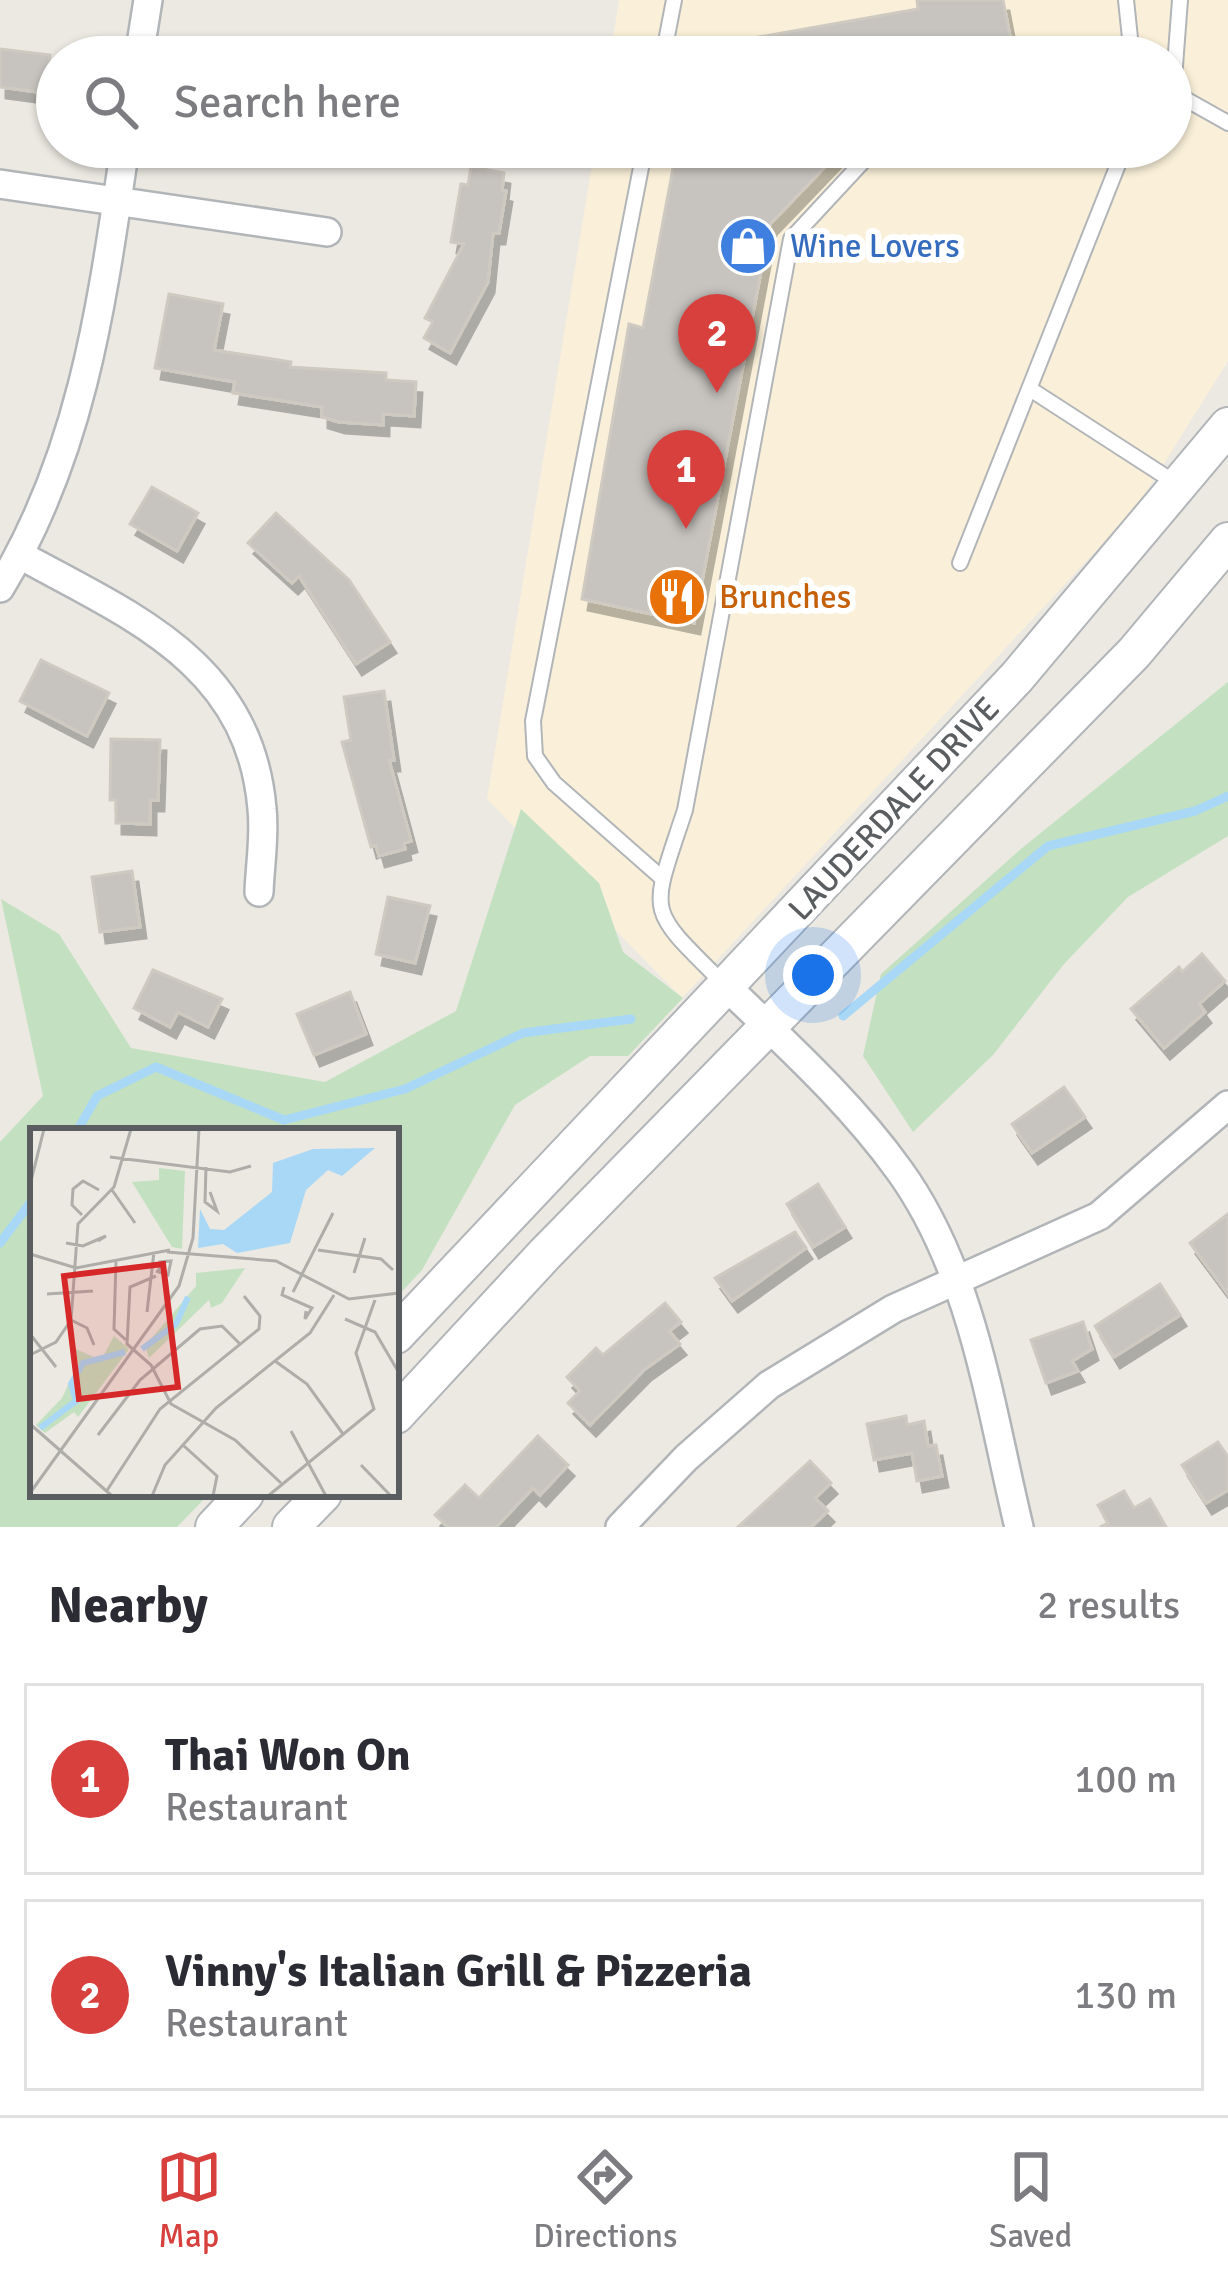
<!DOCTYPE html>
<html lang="en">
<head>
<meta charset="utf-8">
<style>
  body { margin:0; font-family:Signika,sans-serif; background:#f7f7f7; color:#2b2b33 }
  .you { position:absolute; left:813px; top:975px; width:42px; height:42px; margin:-30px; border:9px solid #fff; border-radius:50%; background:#1a73e8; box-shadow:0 0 0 18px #1a73e833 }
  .badge { display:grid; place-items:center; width:78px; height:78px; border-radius:50%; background:#d7403d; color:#fff; font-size:39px; font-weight:700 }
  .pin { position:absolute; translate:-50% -99px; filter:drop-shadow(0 3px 6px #0008) }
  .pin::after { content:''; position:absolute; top:63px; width:42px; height:36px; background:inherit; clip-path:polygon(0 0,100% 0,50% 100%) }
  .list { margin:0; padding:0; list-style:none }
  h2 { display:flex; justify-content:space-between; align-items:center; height:156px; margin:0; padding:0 48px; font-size:51px }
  h2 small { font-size:39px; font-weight:400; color:#7c7c81 }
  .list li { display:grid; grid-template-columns:78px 1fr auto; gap:36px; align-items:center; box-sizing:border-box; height:192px; margin:0 24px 24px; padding:0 24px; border:3px solid #e1e1e2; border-radius:0px }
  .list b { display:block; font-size:45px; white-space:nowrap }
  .list p { margin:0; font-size:39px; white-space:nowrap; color:#7c7c81 }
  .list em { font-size:39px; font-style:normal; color:#7c7c81 }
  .icon { flex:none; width:66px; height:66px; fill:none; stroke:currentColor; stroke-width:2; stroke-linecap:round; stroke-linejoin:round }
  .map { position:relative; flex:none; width:1228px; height:1527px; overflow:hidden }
  .search { position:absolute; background:#fff; box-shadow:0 3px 9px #0004; left:36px; right:36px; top:36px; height:132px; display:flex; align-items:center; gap:30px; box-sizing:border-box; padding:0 42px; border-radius:66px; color:#7c7c81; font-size:45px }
  .sheet { height:588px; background:#fff }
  nav { display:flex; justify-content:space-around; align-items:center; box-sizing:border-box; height:168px; border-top:3px solid #e1e1e2; background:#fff; font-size:33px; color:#7c7c81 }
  nav a { display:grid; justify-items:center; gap:6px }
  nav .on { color:#d7403d }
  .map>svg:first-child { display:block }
  .commercial { fill:#faf0d9 }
  .green { fill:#c3e1c1 }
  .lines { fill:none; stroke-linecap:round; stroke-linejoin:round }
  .stream { stroke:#a8d8f6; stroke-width:9 }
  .building { fill:#c7c3bf; stroke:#cfcac1; stroke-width:3; filter:url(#shadow) }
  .service-casing { stroke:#b2b5b8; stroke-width:18 }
  .minor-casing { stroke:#b2b5b8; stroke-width:32 }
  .secondary-casing { stroke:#b1b5b8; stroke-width:40 }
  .service { stroke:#fff; stroke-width:14 }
  .minor { stroke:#fff; stroke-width:27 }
  .secondary { stroke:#fff; stroke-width:36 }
  .labels { text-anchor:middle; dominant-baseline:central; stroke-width:12; stroke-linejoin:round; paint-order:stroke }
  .shop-label { font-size:33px; fill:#366cbe; stroke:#fff; text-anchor:start }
  .food-label { font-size:33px; fill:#c56008; stroke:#fff; text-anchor:start }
  .street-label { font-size:33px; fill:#5a5e61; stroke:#fff }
  .inset-river { fill:none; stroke:#a8d8f6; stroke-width:6 }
  .inset-road { fill:none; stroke:#aeadaa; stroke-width:3 }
  .view { fill:#d62828; fill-opacity:0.15; stroke:#d62828; stroke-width:6 }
  .inset-edge { fill:none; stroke:#5a5e61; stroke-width:6 }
</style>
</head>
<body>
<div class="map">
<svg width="1228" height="1527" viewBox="0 0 1228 1527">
  <defs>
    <filter id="shadow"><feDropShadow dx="6" dy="11" stdDeviation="0" flood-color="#0004"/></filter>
  </defs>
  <rect width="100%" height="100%" fill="#ece9e2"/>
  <polygon class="commercial" points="619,0 1228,0 1228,361 1138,505 682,998 487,799 595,147 1171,147 1171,57 610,57"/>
  <g class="green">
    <polygon points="1228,682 1228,836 1128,897 1064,964 993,1055 913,1132 863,1056 881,974 1022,848"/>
    <polygon points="521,809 599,883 623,952 683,998 628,1056 590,1056 515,1105 422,1270 396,1298 396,1131 33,1131 33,1494 209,1494 177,1527 0,1527 0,1142 43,1096 1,899 59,934 131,1048 325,1082 456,1011"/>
  </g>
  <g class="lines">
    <g class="stream">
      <polyline points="843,1016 1048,846 1195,811 1228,796"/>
      <polyline points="77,1131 97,1096 156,1067 284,1120 405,1089 523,1033 631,1019"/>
      <polyline points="0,1243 33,1199"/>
    </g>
  </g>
  <g class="building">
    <polygon points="917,0 1003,0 1014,57 720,57 719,44 918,9"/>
    <polygon points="0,49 50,55 45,93 0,87"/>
    <polygon points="677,147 844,147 770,224 694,623 582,599 629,324 643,328"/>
    <polygon points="471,167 504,173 502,190 506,191 499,233 493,233 488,282 450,353 424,338 433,322 425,318 464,244 451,242 461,184 468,185"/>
    <polygon points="169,294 223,304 214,350 291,362 290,367 386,373 386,380 416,382 414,416 383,414 383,425 339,422 322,417 322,407 233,393 235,382 155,368"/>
    <polygon points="152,487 198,513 177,551 130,524"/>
    <polygon points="276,513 349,580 390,642 356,664 299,576 292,583 248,543"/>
    <polygon points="41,660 109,693 87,736 20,701"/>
    <polygon points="384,691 394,760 389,760 411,841 404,843 405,849 379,856 376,845 371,847 342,742 351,740 344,697"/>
    <polygon points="111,739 160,740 158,800 150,800 150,824 116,823 116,800 110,800"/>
    <polygon points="132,871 140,927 100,932 92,877"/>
    <polygon points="388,897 430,906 415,963 376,954"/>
    <polygon points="1202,954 1225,981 1199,1004 1205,1012 1164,1048 1131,1009 1179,967 1182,972"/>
    <polygon points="153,970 222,999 208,1027 178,1012 170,1027 134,1008"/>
    <polygon points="350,992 366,1034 314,1055 297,1014"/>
    <polygon points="1064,1087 1085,1117 1032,1153 1012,1124"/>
    <polygon points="818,1184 845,1227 813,1247 787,1204"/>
    <polygon points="1228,1214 1228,1294 1190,1243"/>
    <polygon points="795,1232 806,1248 732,1301 715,1278"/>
    <polygon points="1160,1284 1180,1315 1114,1357 1095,1326"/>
    <polygon points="665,1303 681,1322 669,1331 680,1344 645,1369 590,1425 568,1403 580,1391 567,1377 596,1348 603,1355"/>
    <polygon points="1083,1322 1092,1349 1072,1361 1078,1371 1046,1383 1031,1340"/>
    <polygon points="906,1416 907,1425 924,1421 928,1446 936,1445 942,1476 917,1481 912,1453 874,1460 867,1424"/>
    <polygon points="538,1436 568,1465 540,1495 533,1488 496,1527 448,1527 435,1515 465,1485 479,1498"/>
    <polygon points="1218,1442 1228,1457 1228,1490 1206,1503 1182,1465"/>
    <polygon points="810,1461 831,1483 815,1498 828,1511 811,1527 738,1527"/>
    <polygon points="1124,1491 1134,1508 1150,1499 1166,1527 1100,1527 1108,1523 1098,1505"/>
  </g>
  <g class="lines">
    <g class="service-casing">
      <g id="service">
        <polyline points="1126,0 1132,57"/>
        <polyline points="663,57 674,0"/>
        <polyline points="1171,91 1228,123"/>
        <polyline points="1173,92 1180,0"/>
        <polyline points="645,147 533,721 535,756 554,783 663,879"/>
        <polyline points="1030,389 1177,484"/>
        <polyline points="960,563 1125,147"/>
        <path d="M 724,984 C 644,905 650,917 685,810 L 791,239 L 870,154 L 927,147"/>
      </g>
    </g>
    <g class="minor-casing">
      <g id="minor">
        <polyline points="139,57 148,0"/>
        <polyline points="0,184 327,232"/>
        <path d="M 20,555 C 131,616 250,663 262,809 C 265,836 260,865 259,892"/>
        <path d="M 0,588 C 83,451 102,302 125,147"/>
        <path d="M 728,988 C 788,1046 850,1102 899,1170 C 973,1272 990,1407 1019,1527"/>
        <polyline points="620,1527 686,1458 769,1385 893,1309 1099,1216 1228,1105"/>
      </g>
    </g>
    <g class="secondary-casing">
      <g id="secondary">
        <polyline points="396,1335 1017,677 1228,426"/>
        <polyline points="396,1415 545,1254 1134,653 1228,541"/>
        <polyline points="214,1527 245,1494"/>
        <polyline points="291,1527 323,1494"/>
      </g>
    </g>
    <use href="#service" class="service"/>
    <use href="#minor" class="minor"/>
    <use href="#secondary" class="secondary"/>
  </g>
  <defs>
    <g id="shop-disc" transform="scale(3)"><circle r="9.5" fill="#3f7fe0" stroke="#fff"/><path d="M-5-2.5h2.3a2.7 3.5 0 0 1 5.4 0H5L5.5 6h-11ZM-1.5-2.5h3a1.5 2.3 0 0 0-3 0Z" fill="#fff"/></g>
    <g id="restaurant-disc" transform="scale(3)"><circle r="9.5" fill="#e8710a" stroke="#fff"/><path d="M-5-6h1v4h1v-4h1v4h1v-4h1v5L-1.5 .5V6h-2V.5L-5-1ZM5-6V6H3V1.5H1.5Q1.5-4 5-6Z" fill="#fff"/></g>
  </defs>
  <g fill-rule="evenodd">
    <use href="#shop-disc" x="748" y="246"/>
    <use href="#restaurant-disc" x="677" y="597"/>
  </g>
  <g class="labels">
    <g class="shop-label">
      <text x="790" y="246">Wine Lovers</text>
    </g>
    <g class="food-label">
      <text x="719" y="597">Brunches</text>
    </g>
    <g class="street-label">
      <text transform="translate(894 809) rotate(-47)">LAUDERDALE DRIVE</text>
    </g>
  </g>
  <g transform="translate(30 1128)">
    <rect width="369" height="369" fill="#ece9e2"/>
    <path d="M 129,40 L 155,43 L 152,121 L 142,119 L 102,54 L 129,52 ZM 215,140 L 192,175 L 181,180 L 179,172 L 119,230 L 115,218 L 166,158 L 166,145 ZM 84,208 L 99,221 L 48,289 L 44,284 L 15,305 L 6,297 L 32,270 L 48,236 L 43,220 L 71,232 Z" fill="#c3e1c1"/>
    <path d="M 345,20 L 312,48 L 298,42 L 276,62 L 260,115 L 207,125 L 193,116 L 168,120 L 170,81 L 180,101 L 194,102 L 242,64 L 243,35 L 283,21 Z" fill="#a8d8f6"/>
    <path class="inset-river" d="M 112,221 L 146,196 L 158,169M 10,300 L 46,273 L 41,256 L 53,235 L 95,224"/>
    <path class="inset-road" d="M 80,29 L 200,44 L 221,38M 176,39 L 175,74 L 187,83 L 180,64M 0,57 L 14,1M 82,62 L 105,95M 52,87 L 42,77 L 43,61 L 53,53 L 69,62M 36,115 L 53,118 L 76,108 L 68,113M 288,122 L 351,131 L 363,142M 137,124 L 246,133 L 319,171 L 369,165M 0,126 L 46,140 L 140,122M 86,133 L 84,201 L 96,212M 126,143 L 138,147 L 141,133 L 130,134 L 129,143M 324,145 L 335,110M 126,148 L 100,159 L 97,216 L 121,237 L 141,276 L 205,312 L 251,355M 254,159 L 252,167 L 282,180 L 275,191 L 276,183M 263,164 L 303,85M 17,166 L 63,163M 117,184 L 124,124M 315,191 L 345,204 L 369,245M 41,192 L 57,200 L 64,217M 0,206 L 26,239M 0,227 L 26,214 L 41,192 L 48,96 L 84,59 L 101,1M 245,233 L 277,256 L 313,306M 0,296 L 81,367M 261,303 L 296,368M 68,307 L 110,252 L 170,201 L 192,198 L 210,216M 154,318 L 187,348 L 183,368M 331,337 L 361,368M 76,364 L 130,281 L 229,201 L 230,188 L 214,168M 0,365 L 149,158 L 163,110 L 169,1M 122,368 L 135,337 L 186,280 L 280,205 L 304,167M 238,368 L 344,281 L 326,225 L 345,172"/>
    <path class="view" d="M 133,136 L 148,259 L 49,271 L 34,148 Z"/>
    <rect width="369" height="369" class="inset-edge"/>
  </g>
</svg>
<div class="you"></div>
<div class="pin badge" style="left:686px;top:529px">1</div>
<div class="pin badge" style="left:717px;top:393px">2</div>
<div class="search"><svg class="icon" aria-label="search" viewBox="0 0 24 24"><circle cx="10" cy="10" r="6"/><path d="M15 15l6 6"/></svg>Search here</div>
</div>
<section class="sheet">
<h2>Nearby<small>2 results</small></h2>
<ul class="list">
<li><span class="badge">1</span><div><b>Thai Won On</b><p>Restaurant</p></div><em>100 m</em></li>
<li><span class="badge">2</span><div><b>Vinny's Italian Grill &amp; Pizzeria</b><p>Restaurant</p></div><em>130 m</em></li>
</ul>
</section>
<nav>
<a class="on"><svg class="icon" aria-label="map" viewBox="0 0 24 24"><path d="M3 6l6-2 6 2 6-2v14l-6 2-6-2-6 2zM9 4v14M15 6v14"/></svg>Map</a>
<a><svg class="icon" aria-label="directions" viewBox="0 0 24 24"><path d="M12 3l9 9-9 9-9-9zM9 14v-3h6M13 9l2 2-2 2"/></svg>Directions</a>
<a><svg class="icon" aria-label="saved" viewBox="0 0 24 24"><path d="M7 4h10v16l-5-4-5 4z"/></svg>Saved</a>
</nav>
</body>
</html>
